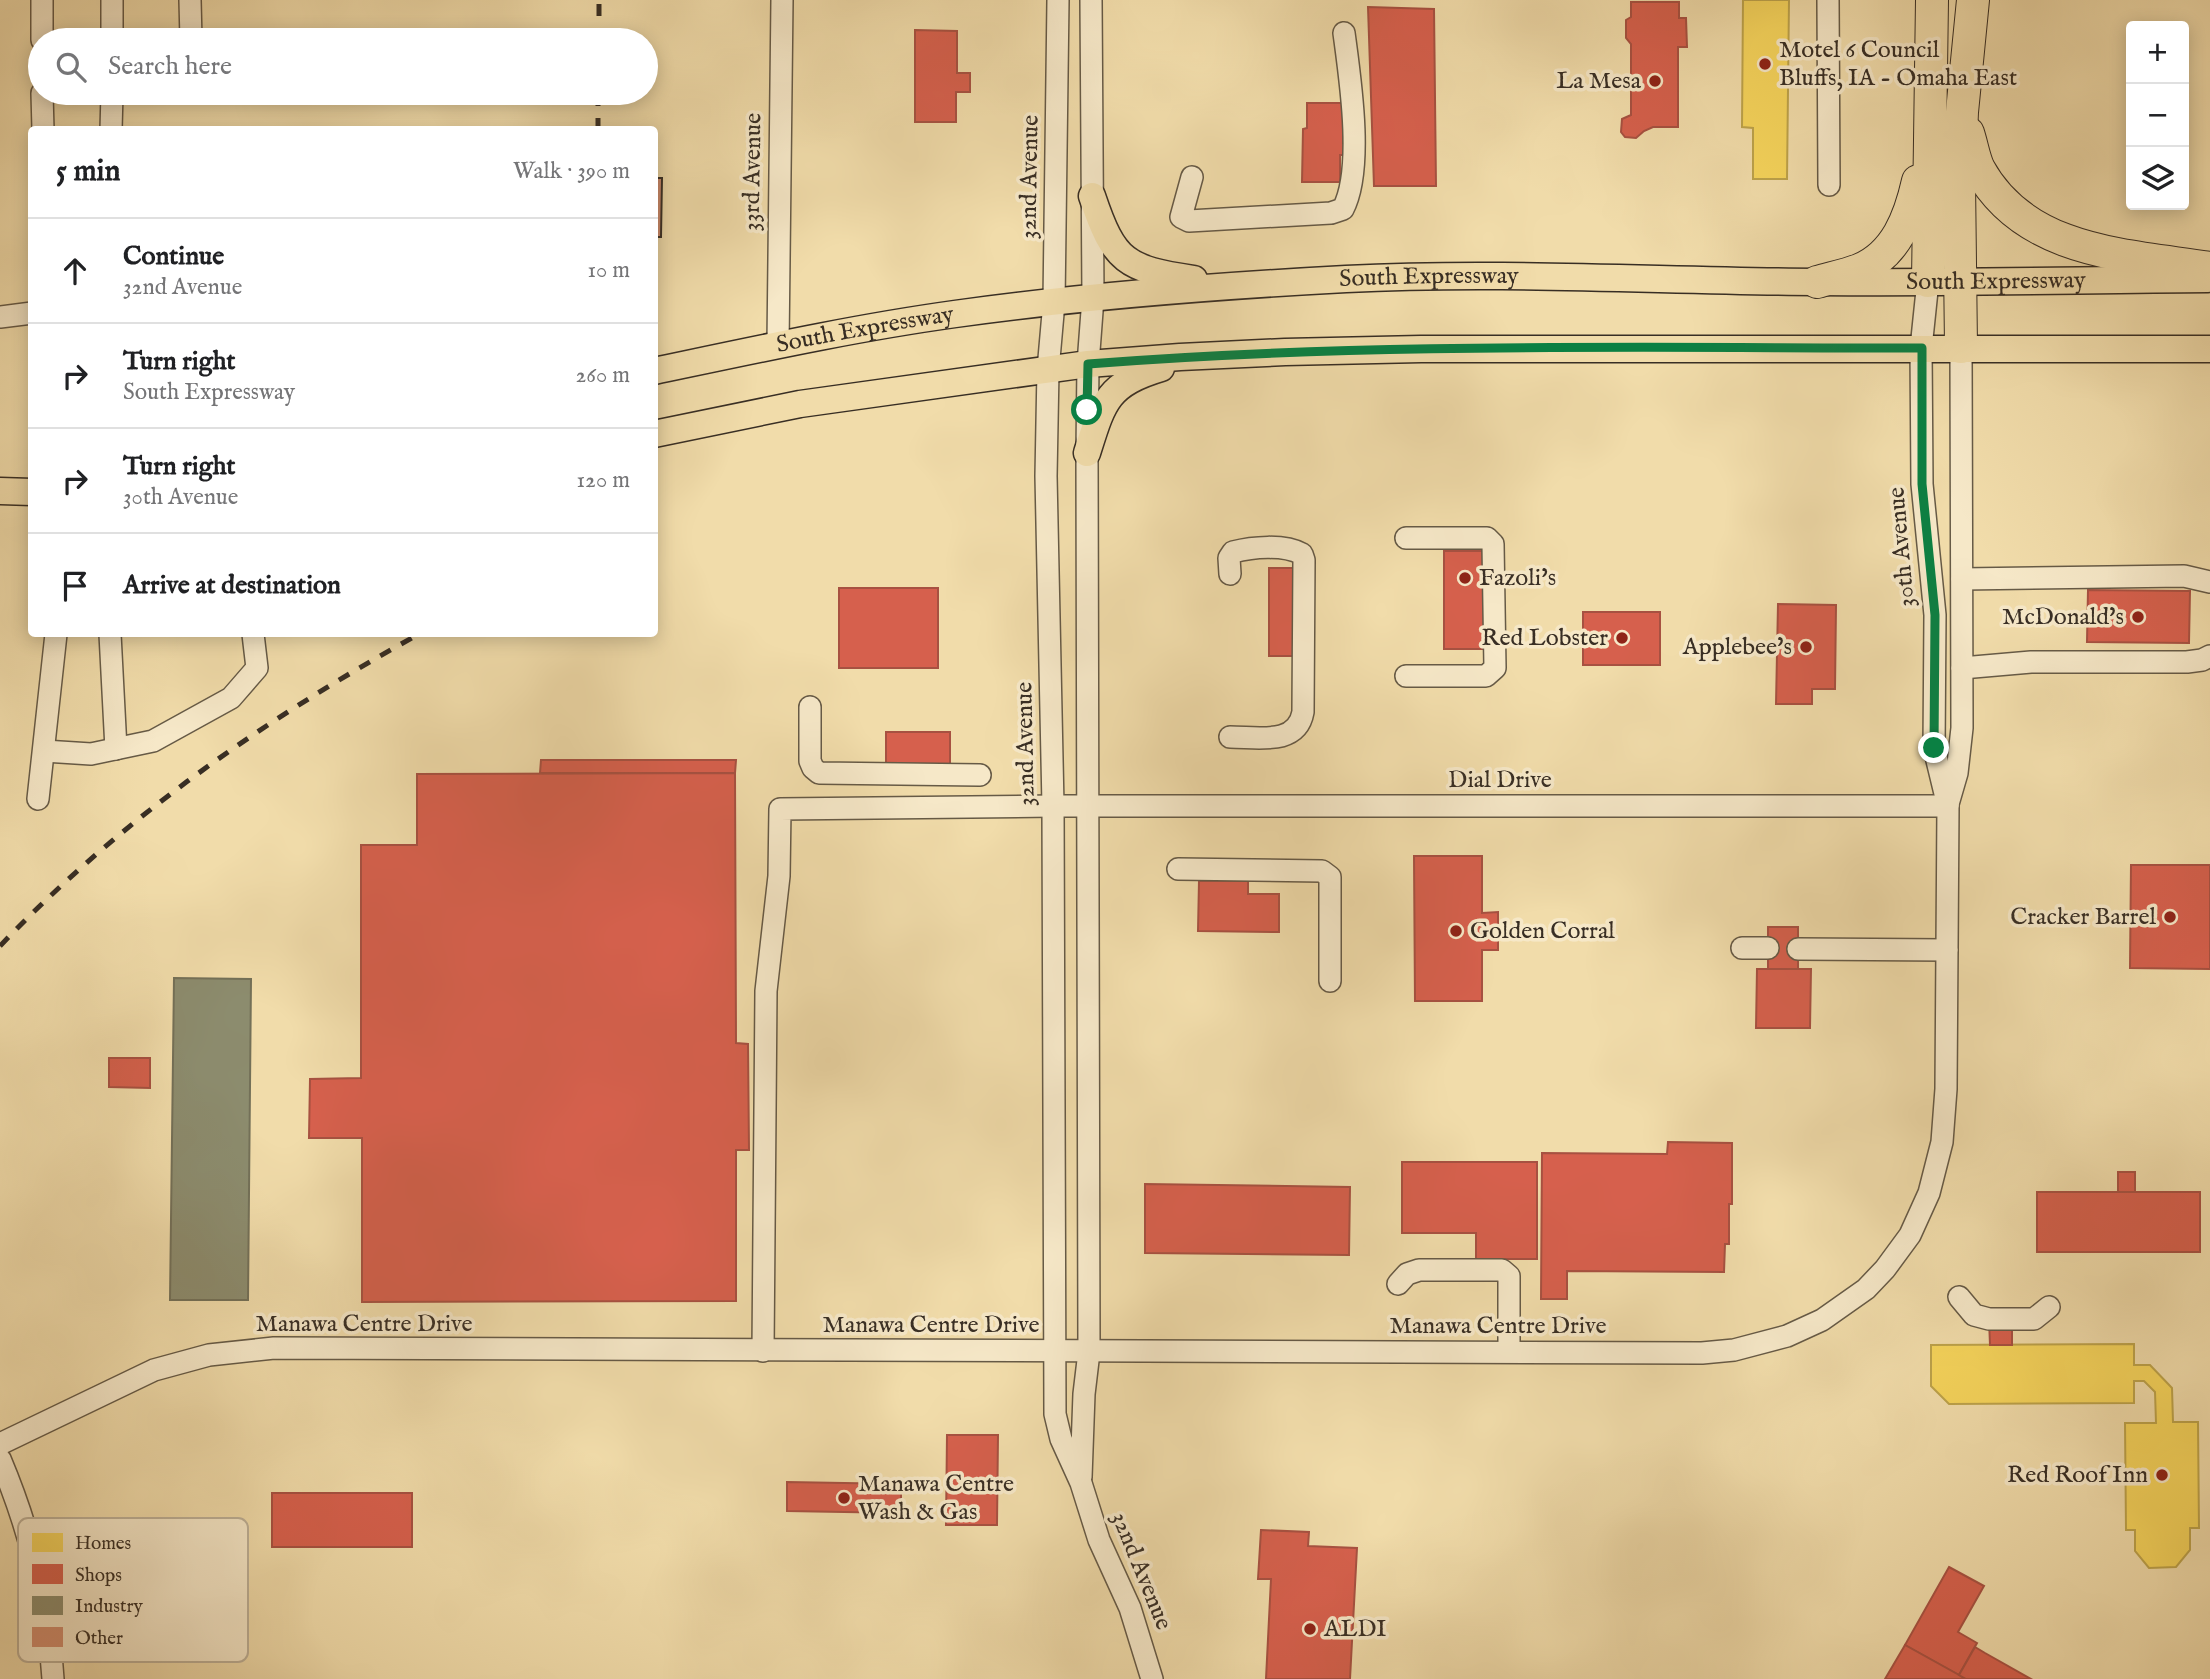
<!DOCTYPE html>
<html lang="en">
<head>
<meta charset="utf-8">
<style>
  body { margin:0; font-family:"IM FELL English",serif; background:#f2f2f2; color:#202124 }
  .controls { position:absolute; right:21px; top:21px; display:grid; overflow:hidden; border-radius:7px; box-shadow:0 4px 18px #0003 }
  .controls button { width:63px; height:63px; display:grid; place-items:center; padding:0; border:0; border-bottom:2px solid #e0e0e0; background:#fff; color:#202124; font:35px sans-serif }
  .stop { position:absolute; width:21px; height:21px; margin:-16px; border:5px solid #0b8043; border-radius:50%; background:#fff }
  .stop.end { background:#0b8043; border-color:#fff; box-shadow:0 2px 7px #0008 }
  .list { margin:0; padding:0; list-style:none }
  h2 { display:flex; justify-content:space-between; align-items:center; height:91px; margin:0; padding:0 28px; font-size:30px }
  h2 small { font-size:23px; font-weight:400; color:#757577 }
  .list li { display:grid; grid-template-columns:46px 1fr auto; gap:21px; align-items:center; box-sizing:border-box; height:105px; padding:0 28px; border-top:2px solid #e0e0e0 }
  .list b { display:block; font-size:26px; white-space:nowrap }
  .list p { margin:0; font-size:23px; white-space:nowrap; color:#757577 }
  .list em { font-size:23px; font-style:normal; color:#757577 }
  .icon { flex:none; width:38px; height:38px; fill:none; stroke:currentColor; stroke-width:2; stroke-linecap:round; stroke-linejoin:round }
  .map { position:relative; flex:none; width:2210px; height:1679px; overflow:hidden }
  .search { position:absolute; background:#fff; box-shadow:0 4px 18px #0003; left:28px; top:28px; width:630px; height:77px; display:flex; align-items:center; gap:18px; box-sizing:border-box; padding:0 24px; border-radius:38px; color:#757577; font-size:26px }
  .panel { position:absolute; background:#fff; box-shadow:0 4px 18px #0003; left:28px; top:126px; width:630px; height:511px; border-radius:7px }
  .map>svg:first-child { display:block }
  .homes { fill:#f6d55c; stroke:#bda34b; stroke-width:2 }
  .shops { fill:#d6604d; stroke:#a75141; stroke-width:2 }
  .industry { fill:#8c8c6e; stroke:#737058; stroke-width:2 }
  .building { fill:#d38e70; stroke:#382e24; stroke-width:2 }
  .lines { fill:none; stroke-linecap:round; stroke-linejoin:round }
  .minor-casing { stroke:#665a46; stroke-width:24 }
  .major-casing { stroke:#382e24; stroke-width:29 }
  .highway-casing { stroke:#382e24; stroke-width:34 }
  .minor { stroke:#f6e8c8; stroke-width:21 }
  .major { stroke:#f1dcaa; stroke-width:26 }
  .highway { stroke:#f1dcaa; stroke-width:32 }
  .rail { stroke:#382e24; stroke-width:5; stroke-dasharray:12 12; stroke-linecap:butt }
  .route { stroke:#0b8043; stroke-width:9 }
  .poi-dot { fill:#8f2418; stroke:#f6e8c8; stroke-width:2.5 }
  .labels { text-anchor:middle; dominant-baseline:central; stroke-width:7; stroke-linejoin:round; paint-order:stroke }
  .poi-label { font-size:24px; fill:#382e24; stroke:#f6e8c8; text-anchor:end }
  .street-label { font-size:24px; fill:#382e24; stroke:#f6e8c8 }
  .key { fill:#f6e8c8; stroke:#bdb097; stroke-width:2 }
  .key-label { font-size:19px; fill:#382e24 }
</style>
</head>
<body>
<div class="map">
<svg width="2210" height="1679" viewBox="0 0 2210 1679">
  <rect width="100%" height="100%" fill="#f1dcaa"/>
  <filter id="stains"><feTurbulence type="fractalNoise" baseFrequency=".00286" numOctaves="4"/><feColorMatrix values="0 0 0 0 .2 0 0 0 0 .09 0 0 0 0 .02 0 0 0 .5 -.17"/></filter>
  <radialGradient id="worn" r=".72"><stop offset=".6" stop-color="#630" stop-opacity="0"/><stop offset="1" stop-color="#630" stop-opacity=".3"/></radialGradient>
  <g class="homes">
    <polygon points="1743,0 1789,0 1787,179 1753,179 1753,128 1742,127"/>
    <polygon points="2134,1344 2134,1365 2150,1365 2172,1388 2173,1422 2198,1422 2199,1528 2190,1528 2190,1550 2176,1567 2149,1568 2135,1551 2135,1530 2126,1530 2125,1423 2156,1423 2155,1392 2144,1381 2134,1381 2134,1403 1949,1404 1931,1386 1931,1345"/>
  </g>
  <g class="shops">
    <polygon points="1631,2 1679,2 1679,18 1686,18 1687,47 1678,47 1678,127 1653,127 1644,131 1636,138 1625,137 1621,132 1622,119 1631,115 1631,44 1626,38 1626,20 1631,17"/>
    <polygon points="1368,7 1434,9 1436,186 1374,186"/>
    <polygon points="915,30 957,31 957,73 970,73 970,92 956,92 956,122 915,122"/>
    <polygon points="1307,103 1343,103 1343,143 1347,143 1347,155 1340,155 1340,182 1302,182 1303,129 1307,128"/>
    <polygon points="1444,551 1487,551 1486,649 1444,649"/>
    <rect x="1269" y="568" width="28" height="88"/>
    <rect x="839" y="588" width="99" height="80"/>
    <polygon points="2088,590 2190,591 2189,643 2087,642"/>
    <polygon points="1778,604 1836,605 1835,689 1812,689 1812,704 1776,704"/>
    <rect x="1583" y="612" width="77" height="53"/>
    <rect x="886" y="732" width="64" height="37"/>
    <polygon points="541,760 736,760 735,773 540,773"/>
    <polygon points="735,773 736,1043 748,1044 749,1150 736,1150 736,1301 362,1302 362,1138 309,1138 310,1079 361,1078 361,845 417,845 417,774"/>
    <polygon points="1414,856 1482,856 1482,913 1498,912 1498,950 1482,950 1482,1001 1415,1001"/>
    <polygon points="2131,865 2210,865 2210,969 2130,968"/>
    <polygon points="1199,881 1248,881 1248,894 1279,894 1279,932 1198,931"/>
    <rect x="1768" y="927" width="30" height="42"/>
    <polygon points="1757,969 1811,969 1810,1028 1756,1028"/>
    <polygon points="109,1058 150,1058 150,1088 109,1087"/>
    <polygon points="1668,1142 1732,1143 1732,1204 1729,1204 1729,1244 1725,1244 1724,1272 1567,1271 1567,1299 1541,1299 1542,1153 1667,1154"/>
    <polygon points="1402,1162 1537,1162 1537,1259 1476,1259 1476,1233 1402,1233"/>
    <rect x="2118" y="1172" width="17" height="20"/>
    <polygon points="1145,1184 1350,1187 1349,1255 1145,1253"/>
    <rect x="2037" y="1192" width="163" height="60"/>
    <polygon points="1989,1319 2012,1319 2012,1345 1990,1345"/>
    <polygon points="947,1435 998,1435 997,1525 946,1525"/>
    <polygon points="787,1482 901,1484 901,1513 787,1511"/>
    <rect x="272" y="1493" width="140" height="54"/>
    <polygon points="1261,1530 1309,1532 1308,1546 1357,1548 1350,1679 1266,1679 1271,1579 1258,1579"/>
    <polygon points="1949,1567 1984,1586 1958,1632 1977,1643 1959,1675 1905,1645"/>
    <polygon points="1905,1645 1959,1675 1966,1679 1885,1679"/>
    <polygon points="1975,1647 1985,1653 2031,1679 1966,1679 1959,1675"/>
  </g>
  <polygon class="industry" points="174,978 251,979 248,1300 170,1300"/>
  <polygon class="building" points="654,178 662,178 661,237 654,237"/>
  <g class="lines">
    <g class="minor-casing">
      <g id="minor">
        <polyline points="42,0 42,40"/>
        <polyline points="190,0 191,40"/>
        <polyline points="1058,0 1054,302 1048,370 1046,476 1053,806 1055,1414 1061,1439 1081,1483 1099,1540 1130,1608 1152,1679"/>
        <polyline points="1828,0 1829,185"/>
        <polyline points="112,40 112,0"/>
        <polyline points="42,93 43,130"/>
        <polyline points="111,130 112,93"/>
        <path d="M 1192,177 L 1181,217 L 1189,221 L 1331,213 L 1343,209 C 1364,169 1350,78 1344,33"/>
        <polyline points="0,317 32,313"/>
        <polyline points="778,345 782,0"/>
        <path d="M 1230,574 L 1229,558 L 1233,552 C 1252,547 1284,544 1302,554 L 1304,560 L 1303,712 C 1297,746 1258,737 1230,737"/>
        <polyline points="1962,579 2184,576 2210,582"/>
        <polyline points="110,634 116,749"/>
        <polyline points="1962,668 2031,662 2187,662 2202,660 2210,656"/>
        <polyline points="1406,676 1486,676 1495,668 1493,544 1487,538 1406,538"/>
        <polyline points="810,707 810,761 813,768 819,773 980,775"/>
        <polyline points="44,751 91,754 153,741 231,698 257,668 253,634"/>
        <polyline points="38,799 56,634"/>
        <polyline points="1948,804 1957,773 1962,728 1961,347"/>
        <polyline points="1178,869 1322,871 1330,877 1330,981"/>
        <polyline points="1742,948 1768,948"/>
        <polyline points="1798,949 1947,950"/>
        <polyline points="1398,1284 1407,1274 1419,1270 1502,1270 1509,1276 1509,1351"/>
        <polyline points="1959,1297 1974,1315 1989,1319 2034,1319 2049,1307"/>
        <polyline points="763,1351 766,991 779,876 780,809 1053,806 1948,806"/>
        <polyline points="0,1444 154,1370 209,1355 274,1348 1702,1353 1734,1350 1787,1336 1822,1320 1866,1289 1885,1269 1910,1235 1929,1193 1942,1142 1946,1089 1948,806 1934,748 1935,615 1922,484 1921,348 1928,281"/>
        <path d="M 0,1459 C 30,1530 48,1602 53,1679"/>
        <polyline points="1081,1477 1084,1394 1089,1352 1087,453 1088,364 1093,298 1091,0"/>
      </g>
    </g>
    <g class="major-casing">
      <g id="major">
        <path d="M 1092,196 C 1114,262 1126,269 1194,279"/>
        <path id="s1" d="M 654,371 C 754,350 854,328 955,314 C 1084,296 1215,286 1346,279 C 1502,271 1659,281 1816,282 C 1947,283 2078,280 2208,279"/>
        <polyline points="654,434 800,404 1088,364 1180,357 1285,352 1421,349 2210,349"/>
        <path d="M 1087,453 C 1103,402 1107,384 1161,368"/>
        <polyline points="0,491 32,492"/>
      </g>
    </g>
    <g class="highway-casing">
      <g id="highway">
        <path d="M 1968,133 C 1972,145 1974,159 1979,169 C 2025,253 2126,255 2210,268"/>
        <polyline points="1928,281 1932,0"/>
        <path d="M 1817,282 C 1831,278 1846,275 1859,270 C 1896,255 1910,217 1918,181"/>
        <polyline points="1961,347 1959,181 1962,112 1973,0"/>
      </g>
    </g>
    <use href="#minor" class="minor"/>
    <use href="#major" class="major"/>
    <use href="#highway" class="highway"/>
    <g class="rail">
      <polyline points="599,40 599,0"/>
      <polyline points="598,130 598,93"/>
      <path d="M 0,946 C 122,818 265,719 419,634"/>
    </g>
  </g>
  <g class="lines">
    <path class="route" d="M 1087,410 L 1088,364 C 1365,342 1644,348 1922,348 L 1922,484 L 1935,615 L 1934,748"/>
  </g>
  <g class="poi-dot">
    <circle cx="1765" cy="64" r="7"/>
    <circle cx="1655" cy="81" r="7"/>
    <circle cx="1465" cy="578" r="7"/>
    <circle cx="2138" cy="617" r="7"/>
    <circle cx="1622" cy="638" r="7"/>
    <circle cx="1806" cy="647" r="7"/>
    <circle cx="2170" cy="917" r="7"/>
    <circle cx="1456" cy="931" r="7"/>
    <circle cx="2162" cy="1475" r="7"/>
    <circle cx="844" cy="1498" r="7"/>
    <circle cx="1310" cy="1629" r="7"/>
  </g>
  <g class="labels">
    <g class="poi-label">
      <text x="1779" y="50" text-anchor="start">Motel 6 Council<tspan x="1779" dy="28">Bluffs, IA - Omaha East</tspan></text>
      <text x="1641" y="81">La Mesa</text>
      <text x="1479" y="578" text-anchor="start">Fazoli's</text>
      <text x="2124" y="617">McDonald's</text>
      <text x="1608" y="638">Red Lobster</text>
      <text x="1792" y="647">Applebee's</text>
      <text x="2156" y="917">Cracker Barrel</text>
      <text x="1470" y="931" text-anchor="start">Golden Corral</text>
      <text x="2148" y="1475">Red Roof Inn</text>
      <text x="858" y="1484" text-anchor="start">Manawa Centre<tspan x="858" dy="28">Wash &amp; Gas</tspan></text>
      <text x="1324" y="1629" text-anchor="start">ALDI</text>
    </g>
    <g class="street-label">
      <text transform="translate(753 172) rotate(-89)">33rd Avenue</text>
      <text transform="translate(1030 177) rotate(-89)">32nd Avenue</text>
      <text stroke="none"><textPath href="#s1" startOffset="782">South Expressway</textPath></text>
      <text stroke="none"><textPath href="#s1" startOffset="1349">South Expressway</textPath></text>
      <text stroke="none"><textPath href="#s1" startOffset="215">South Expressway</textPath></text>
      <text transform="translate(1902 547) rotate(-95)">30th Avenue</text>
      <text transform="translate(1026 744) rotate(-91)">32nd Avenue</text>
      <text x="1500" y="780">Dial Drive</text>
      <text x="364" y="1324">Manawa Centre Drive</text>
      <text x="931" y="1325">Manawa Centre Drive</text>
      <text x="1498" y="1326">Manawa Centre Drive</text>
      <text transform="translate(1141 1571) rotate(68)">32nd Avenue</text>
    </g>
  </g>
  <rect x="18" y="1518" width="230" height="144" rx="10" class="key"/>
  <rect x="32" y="1533" width="31" height="19" fill="#f6d55c"/>
  <rect x="32" y="1564" width="31" height="20" fill="#d6604d"/>
  <rect x="32" y="1596" width="31" height="19" fill="#8c8c6e"/>
  <rect x="32" y="1627" width="31" height="20" fill="#d38e70"/>
  <g class="key-label">
    <text x="75" y="1549">Homes</text>
    <text x="75" y="1581">Shops</text>
    <text x="75" y="1612">Industry</text>
    <text x="75" y="1644">Other</text>
  </g>
  <rect width="100%" height="100%" filter="url(#stains)"/>
  <rect width="100%" height="100%" fill="url(#worn)"/>
</svg>
<div class="controls">
<button>+</button>
<button>−</button>
<button><svg class="icon" aria-label="layers" viewBox="0 0 24 24"><path d="M12 4l9 5-9 5-9-5zM3 14l9 5 9-5"/></svg></button>
</div>
<div class="stop" style="left:1087px;top:410px"></div>
<div class="stop end" style="left:1934px;top:748px"></div>
<div class="search"><svg class="icon" aria-label="search" viewBox="0 0 24 24"><circle cx="10" cy="10" r="6"/><path d="M15 15l6 6"/></svg>Search here</div>
<section class="panel">
<h2>5 min<small>Walk · 390 m</small></h2>
<ul class="list">
<li><svg class="icon" aria-label="ahead" viewBox="0 0 24 24"><path d="M12 20V5M6 11l6-6 6 6"/></svg><div><b>Continue</b><p>32nd Avenue</p></div><em>10 m</em></li>
<li><svg class="icon" aria-label="right" viewBox="0 0 24 24"><path d="M7 20v-9h11M14 6l5 5-5 5"/></svg><div><b>Turn right</b><p>South Expressway</p></div><em>260 m</em></li>
<li><svg class="icon" aria-label="right" viewBox="0 0 24 24"><path d="M7 20v-9h11M14 6l5 5-5 5"/></svg><div><b>Turn right</b><p>30th Avenue</p></div><em>120 m</em></li>
<li><svg class="icon" aria-label="arrive" viewBox="0 0 24 24"><path d="M6 21V4h12l-3 4 3 4H6"/></svg><div><b>Arrive at destination</b></div></li>
</ul>
</section>
</div>
</body>
</html>
